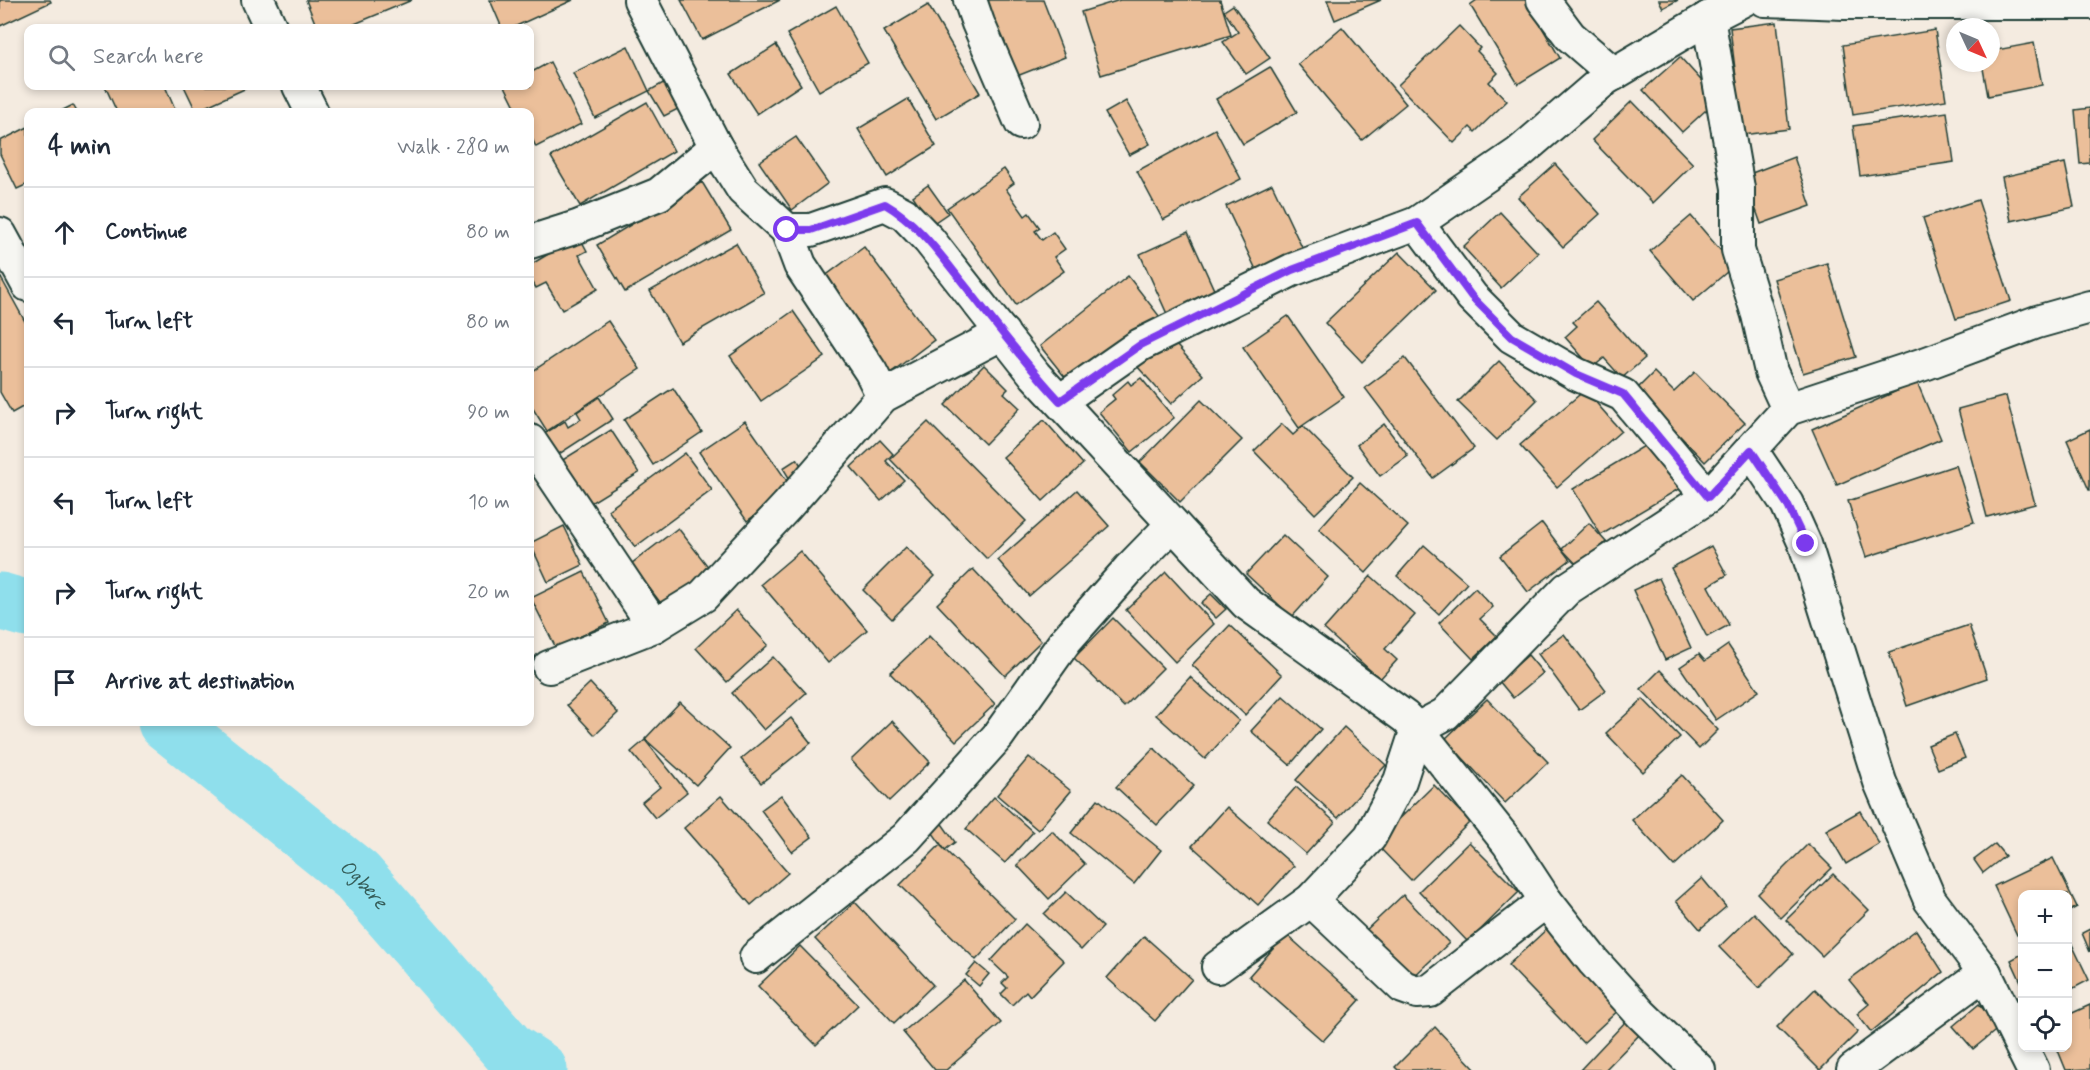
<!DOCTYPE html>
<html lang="en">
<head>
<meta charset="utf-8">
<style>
  body { margin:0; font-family:Mynerve,sans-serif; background:#f6f6f7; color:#1f2937 }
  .controls { position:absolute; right:18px; bottom:18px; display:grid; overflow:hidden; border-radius:12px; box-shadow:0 3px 9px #0003 }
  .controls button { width:54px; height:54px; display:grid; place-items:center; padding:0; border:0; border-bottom:2px solid #e0e1e3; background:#fff; color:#1f2937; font:30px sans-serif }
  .compass { position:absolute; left:1946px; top:18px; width:54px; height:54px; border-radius:50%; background:#fff; box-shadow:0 3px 9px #0003; rotate:134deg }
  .stop { position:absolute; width:18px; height:18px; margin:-14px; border:4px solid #7c3aed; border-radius:50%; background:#fff }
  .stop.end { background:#7c3aed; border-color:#fff; box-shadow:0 2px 6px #0008 }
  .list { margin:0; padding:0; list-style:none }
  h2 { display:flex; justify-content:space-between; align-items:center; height:78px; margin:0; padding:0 24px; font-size:26px }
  h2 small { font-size:20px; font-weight:400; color:#747a83 }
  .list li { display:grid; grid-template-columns:39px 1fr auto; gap:18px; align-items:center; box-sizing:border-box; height:90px; padding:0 24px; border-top:2px solid #e0e1e3 }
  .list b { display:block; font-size:22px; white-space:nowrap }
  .list em { font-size:20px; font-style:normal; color:#747a83 }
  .icon { flex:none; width:33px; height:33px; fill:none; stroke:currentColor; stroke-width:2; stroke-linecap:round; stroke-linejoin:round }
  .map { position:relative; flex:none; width:2090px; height:1070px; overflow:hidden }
  .search { position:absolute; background:#fff; box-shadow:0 3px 9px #0003; left:24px; top:24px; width:510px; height:66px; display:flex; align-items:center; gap:15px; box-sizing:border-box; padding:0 21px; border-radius:12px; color:#747a83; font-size:22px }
  .panel { position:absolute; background:#fff; box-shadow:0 3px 9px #0003; left:24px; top:108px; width:510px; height:618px; border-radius:12px }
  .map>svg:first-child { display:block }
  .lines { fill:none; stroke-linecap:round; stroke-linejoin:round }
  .river { stroke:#8fdfec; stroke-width:57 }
  .building { fill:#ebbf9a; stroke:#1f3d34; stroke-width:1.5 }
  .street-casing { stroke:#1f3d34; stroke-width:36 }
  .street { stroke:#f6f6f2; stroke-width:32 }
  .route { stroke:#7c3aed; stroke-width:8 }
  .labels { text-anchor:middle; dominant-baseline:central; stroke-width:4.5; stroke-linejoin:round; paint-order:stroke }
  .water-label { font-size:20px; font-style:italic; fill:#355d59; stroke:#f6f6f2 }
</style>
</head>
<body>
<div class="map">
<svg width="2090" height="1070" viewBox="0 0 2090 1070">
  <rect width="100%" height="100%" fill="#f4ebe0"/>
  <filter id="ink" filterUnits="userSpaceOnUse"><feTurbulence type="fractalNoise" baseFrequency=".0167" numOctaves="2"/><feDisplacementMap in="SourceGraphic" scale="12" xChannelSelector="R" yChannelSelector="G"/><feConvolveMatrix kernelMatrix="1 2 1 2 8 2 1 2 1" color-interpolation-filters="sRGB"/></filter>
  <g filter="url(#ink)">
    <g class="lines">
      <g class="river">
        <polyline points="0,601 28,609"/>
        <path id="s1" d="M 166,722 L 357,876 L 510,1051 L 539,1070"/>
      </g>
    </g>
    <g class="building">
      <polygon points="0,0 50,0 51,2 0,26"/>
      <polygon points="306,0 412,0 345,28 317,28"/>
      <polygon points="490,0 573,0 512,28 502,28"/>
      <polygon points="681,0 780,0 702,40"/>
      <polygon points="986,0 1043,0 1065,57 1017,76"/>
      <polygon points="1120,0 1220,0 1231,35 1101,75 1081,12"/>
      <polygon points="1327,0 1381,0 1335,20"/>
      <polygon points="1477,0 1526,0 1560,58 1518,84 1470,5"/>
      <polygon points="1659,0 1678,0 1663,8"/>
      <polygon points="928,5 980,93 936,119 884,31"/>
      <polygon points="1233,5 1270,58 1246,74 1223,42 1238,32 1224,11"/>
      <polygon points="836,6 868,63 819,91 787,34"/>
      <polygon points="1777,22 1789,129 1743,135 1730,28"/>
      <polygon points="1459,26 1480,48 1477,51 1498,73 1489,82 1507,101 1475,132 1470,127 1454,143 1398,85"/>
      <polygon points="1342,27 1406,104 1362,140 1298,64"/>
      <polygon points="1935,30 1946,100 1853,115 1843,45"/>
      <polygon points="2034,43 2042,85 1988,96 1982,63 1991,63 1991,51"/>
      <polygon points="776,45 801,85 757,114 731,74"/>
      <polygon points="628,46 649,91 595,118 573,73"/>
      <polygon points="1680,57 1718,99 1682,132 1643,90"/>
      <polygon points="550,62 581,124 536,147 530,134 530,112 518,112 505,86 530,86 530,73"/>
      <polygon points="1270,67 1297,112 1243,144 1216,99"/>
      <polygon points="665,82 680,108 664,116 649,91"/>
      <polygon points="105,86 165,86 176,112 117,112"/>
      <polygon points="184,86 251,86 196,111"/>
      <polygon points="908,99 936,146 887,177 858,129"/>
      <polygon points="1126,101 1150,144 1129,155 1105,113"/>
      <polygon points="1632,101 1693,164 1653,203 1592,140"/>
      <polygon points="647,102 674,151 580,206 551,157"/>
      <polygon points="73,105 77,112 59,112"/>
      <polygon points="2090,108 2090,163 2080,164 2075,110"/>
      <polygon points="1947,112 1954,162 1860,176 1853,126"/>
      <polygon points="28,127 28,184 17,189 0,154 0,141"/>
      <polygon points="1215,129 1241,179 1163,220 1137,171"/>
      <polygon points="796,137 828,183 792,210 759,162"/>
      <polygon points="1794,157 1811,206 1761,224 1744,176"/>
      <polygon points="2065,163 2074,207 2011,221 2002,177"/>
      <polygon points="1555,164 1600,214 1563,247 1518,197"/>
      <polygon points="1004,169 1014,183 1006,189 1025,216 1029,213 1040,228 1035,231 1042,240 1053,232 1065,249 1054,257 1064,271 1016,305 947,208"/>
      <polygon points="702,182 731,230 625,292 597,245"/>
      <polygon points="1272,184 1305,254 1259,276 1226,206"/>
      <polygon points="928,185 948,213 932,224 913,196"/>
      <polygon points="1978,200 2011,301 1956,319 1923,218"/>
      <polygon points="1500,212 1538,253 1501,288 1463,247"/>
      <polygon points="1691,216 1734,266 1693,301 1650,251"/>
      <polygon points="1188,232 1220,303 1172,325 1140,254"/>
      <polygon points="579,236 587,251 579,255 598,289 562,310 546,283 536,288 530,278 530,265"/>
      <polygon points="736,243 764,293 679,342 650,291"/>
      <polygon points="864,247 934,340 889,374 820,280"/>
      <polygon points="1399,252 1436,290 1362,362 1325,323"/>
      <polygon points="1827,263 1856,357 1803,373 1774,279"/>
      <polygon points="0,276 28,327 28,404 12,413 0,392"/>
      <polygon points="1128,276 1160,317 1072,386 1040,346"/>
      <polygon points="1596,302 1645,358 1622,378 1604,358 1592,368 1565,337 1577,326 1573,322"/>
      <polygon points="793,311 825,357 761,401 730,356"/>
      <polygon points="1288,316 1344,397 1299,428 1243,347"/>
      <polygon points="608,321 640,369 547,431 530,404 530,373"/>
      <polygon points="1169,337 1203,375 1171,404 1137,366"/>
      <polygon points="1405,358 1474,448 1433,478 1365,388"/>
      <polygon points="1499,361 1537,400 1497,440 1458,402"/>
      <polygon points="984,365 1008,389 1004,393 1020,408 985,444 945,405"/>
      <polygon points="1654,372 1674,392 1695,372 1745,423 1705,462 1636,390"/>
      <polygon points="1141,378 1174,418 1132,452 1099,412 1115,399 1112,395 1128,381 1131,385"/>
      <polygon points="1917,382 1941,439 1837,485 1812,429"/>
      <polygon points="673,388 702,432 653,465 624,420"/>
      <polygon points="1585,390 1621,431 1557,487 1520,445"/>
      <polygon points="2006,396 2035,504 1987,517 1958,409"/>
      <polygon points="599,397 613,419 556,456 542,435 565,421 568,427 581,419 577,412"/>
      <polygon points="1201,400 1242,440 1180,502 1140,462"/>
      <polygon points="1044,420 1083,464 1043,501 1003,457"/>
      <polygon points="745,421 792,488 747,521 699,452"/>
      <polygon points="928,422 1026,521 987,559 890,459"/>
      <polygon points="1282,424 1293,435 1303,426 1353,477 1315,514 1254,451"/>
      <polygon points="1384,424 1408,456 1380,476 1357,445"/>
      <polygon points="2090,429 2090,490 2089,490 2067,440"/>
      <polygon points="611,430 639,473 589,504 561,461"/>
      <polygon points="880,440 893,454 886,461 904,480 881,501 851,467"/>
      <polygon points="1654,440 1682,487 1601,535 1573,489"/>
      <polygon points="685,453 712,490 635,547 608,510"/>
      <polygon points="797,459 808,477 794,486 783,468"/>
      <polygon points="1956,465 1974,522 1866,557 1848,501"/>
      <polygon points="1360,483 1408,526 1366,573 1319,529"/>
      <polygon points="1077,490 1109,526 1029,596 998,560"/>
      <polygon points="1542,523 1570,560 1528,592 1500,556"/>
      <polygon points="1589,523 1606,542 1579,567 1562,549"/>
      <polygon points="564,526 583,565 548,582 530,543"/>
      <polygon points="678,528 710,569 663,606 631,564"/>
      <polygon points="1283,535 1328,577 1292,617 1246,574"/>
      <polygon points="1424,545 1467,583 1439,614 1397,576"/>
      <polygon points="1711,546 1727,575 1708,586 1729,625 1707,637 1671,568"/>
      <polygon points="906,547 935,576 892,619 863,590"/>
      <polygon points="800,551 867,630 828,663 761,584"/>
      <polygon points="973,569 1041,641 1005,676 937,604"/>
      <polygon points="584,572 609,623 556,648 531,598"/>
      <polygon points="1166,572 1214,624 1175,662 1126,610"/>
      <polygon points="1371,576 1415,615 1385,649 1397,660 1380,679 1324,629"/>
      <polygon points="1659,578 1691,648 1665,660 1633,590"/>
      <polygon points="1475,588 1493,607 1480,619 1497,636 1473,659 1439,623"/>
      <polygon points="1211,594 1226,609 1216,618 1201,603"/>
      <polygon points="736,610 768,645 727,682 696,648"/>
      <polygon points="1113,618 1163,668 1124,707 1074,658"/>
      <polygon points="1230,625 1282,675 1245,715 1192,665"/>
      <polygon points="1969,625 1987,678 1907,706 1889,652"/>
      <polygon points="1564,634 1606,690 1579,710 1538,654"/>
      <polygon points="929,636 995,704 956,741 890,673"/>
      <polygon points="1728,645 1759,691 1716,720 1680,667 1699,654 1705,661"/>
      <polygon points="1528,655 1543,673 1513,698 1499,681"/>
      <polygon points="773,657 806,693 764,730 732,693"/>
      <polygon points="1660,670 1718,730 1699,749 1641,689"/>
      <polygon points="1190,677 1239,721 1205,759 1156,715"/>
      <polygon points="590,683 618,713 595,735 567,705"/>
      <polygon points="1283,696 1321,729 1290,765 1251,731"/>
      <polygon points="1487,699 1548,762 1505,803 1445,739"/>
      <polygon points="1643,699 1680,737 1643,772 1606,733"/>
      <polygon points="680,702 730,748 696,785 645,739"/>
      <polygon points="791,718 811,743 761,783 741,759"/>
      <polygon points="892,721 930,762 889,801 851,760"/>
      <polygon points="1344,727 1386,765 1338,818 1296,780"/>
      <polygon points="1955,734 1965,758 1938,769 1928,745"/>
      <polygon points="645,740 687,792 655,818 642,802 660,787 631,752"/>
      <polygon points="1154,748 1194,786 1157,825 1116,787"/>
      <polygon points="1029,757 1071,791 1038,830 997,795"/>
      <polygon points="1682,775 1723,820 1674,866 1632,820"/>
      <polygon points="1434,785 1470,822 1411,880 1375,843"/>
      <polygon points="1296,787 1335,822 1306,854 1267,820"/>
      <polygon points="781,795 812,837 792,852 761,810"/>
      <polygon points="721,796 788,873 751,905 684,828"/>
      <polygon points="994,797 1033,832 1005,863 966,829"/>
      <polygon points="1098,799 1161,850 1134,884 1071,833"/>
      <polygon points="1227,807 1294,866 1258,905 1192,846"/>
      <polygon points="1860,811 1879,844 1846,864 1826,830"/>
      <polygon points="940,821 955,842 945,850 930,829"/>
      <polygon points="1052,831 1085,864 1049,899 1017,865"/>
      <polygon points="1469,842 1519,892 1468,942 1419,891"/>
      <polygon points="1808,844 1832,868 1781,918 1758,894"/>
      <polygon points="1995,844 2005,856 1983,873 1974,860"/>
      <polygon points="940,845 1015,919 976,960 900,885"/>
      <polygon points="2053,858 2077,907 2068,912 2068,894 2022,894 2022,933 2017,935 1994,886"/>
      <polygon points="1833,874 1869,910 1822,956 1786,920"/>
      <polygon points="1702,878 1726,907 1700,929 1676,901"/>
      <polygon points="1066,892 1103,927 1081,950 1044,914"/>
      <polygon points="1403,895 1449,943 1409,981 1363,933"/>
      <polygon points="855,902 933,985 894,1023 815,939"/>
      <polygon points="1754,913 1793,954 1759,988 1719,947"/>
      <polygon points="1025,924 1064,961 1030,996 1026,991 1012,1005 1001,994 1007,988 1002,983 1008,977 991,961"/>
      <polygon points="1549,927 1623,1006 1583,1043 1508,965"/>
      <polygon points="2090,929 2090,952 2082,933"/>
      <polygon points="1916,930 1943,972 1871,1032 1857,1014 1869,1004 1849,980"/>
      <polygon points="1286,934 1360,1000 1323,1041 1249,976"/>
      <polygon points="1144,936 1192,979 1155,1021 1107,978"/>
      <polygon points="2068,936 2089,980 2068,991"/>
      <polygon points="800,946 858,1005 816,1045 758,986"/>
      <polygon points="2022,954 2022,984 2011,960"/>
      <polygon points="976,963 989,974 979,986 966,975"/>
      <polygon points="964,980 1001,1023 946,1070 935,1070 903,1032"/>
      <polygon points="1815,989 1858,1032 1820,1070 1777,1027"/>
      <polygon points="1979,1004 1999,1028 1973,1049 1953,1026"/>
      <polygon points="2090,1005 2090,1069 2066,1070 2057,1048 2068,1048 2068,1015"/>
      <polygon points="1627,1020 1641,1033 1605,1070 1580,1070"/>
      <polygon points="1435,1027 1476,1070 1398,1070 1395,1067"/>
    </g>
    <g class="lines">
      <g class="street-casing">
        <g id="street">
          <polyline points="258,0 271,28"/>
          <polyline points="640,0 716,147 743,190 787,230 811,230 885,204 904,214 929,240 1035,375 1246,603 1405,717 1417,729 1508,843 1546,901 1594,962 1641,1014 1699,1070"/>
          <polyline points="970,0 978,23 1021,123"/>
          <polyline points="1543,0 1570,36 1614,74"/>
          <polyline points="1765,0 1844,3 2090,3"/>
          <polyline points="1708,18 1738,188 1738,250 1758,315 1771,372 1788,409"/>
          <polyline points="299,86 312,112"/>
          <polyline points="1417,223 1472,297 1512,337 1576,374 1623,395 1708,497"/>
          <polyline points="787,230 800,265 871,372 883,396"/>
          <polyline points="0,234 28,285"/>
          <polyline points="530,242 577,227 659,194 716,147"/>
          <polyline points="1060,401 1140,345 1292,270 1417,223 1519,153 1605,79 1708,18 1743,0"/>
          <polyline points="530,441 654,626"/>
          <polyline points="1751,450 1787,504 1805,544 1880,782 1930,900 1985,973 2033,1070"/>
          <polyline points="549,667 654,626 703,596 787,506 883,396 1003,333"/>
          <polyline points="1311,900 1403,987 1417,992 1430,991 1546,901"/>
          <polyline points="756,957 906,838 998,736 1066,640 1129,569 1172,525"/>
          <polyline points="1218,967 1311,900 1370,837 1400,781 1417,729 1445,714 1567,589 1708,497 1788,409 1927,363 2037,322 2090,307"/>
          <polyline points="1853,1070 1985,973"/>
        </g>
      </g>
      <use href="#street" class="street"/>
    </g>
  </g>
  <g class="lines" filter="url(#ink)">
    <path class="route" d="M 787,230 L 811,230 L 885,204 C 918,223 939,253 963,283 C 995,323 1025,364 1060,401 L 1140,345 L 1292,270 L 1417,223 L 1472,297 L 1512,337 L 1576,374 L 1623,394 L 1708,497 L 1751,450 L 1787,504 L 1806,544"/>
  </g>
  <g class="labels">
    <g class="water-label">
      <text stroke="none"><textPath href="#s1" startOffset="256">Ogbere</textPath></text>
    </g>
  </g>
</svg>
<div class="controls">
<button>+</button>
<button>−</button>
<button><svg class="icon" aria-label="locate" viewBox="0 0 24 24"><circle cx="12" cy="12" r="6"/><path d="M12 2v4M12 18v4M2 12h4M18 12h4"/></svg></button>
</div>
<svg class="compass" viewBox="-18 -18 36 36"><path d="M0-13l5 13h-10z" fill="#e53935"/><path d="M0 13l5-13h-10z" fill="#747a83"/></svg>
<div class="stop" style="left:787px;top:230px"></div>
<div class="stop end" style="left:1806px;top:544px"></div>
<div class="search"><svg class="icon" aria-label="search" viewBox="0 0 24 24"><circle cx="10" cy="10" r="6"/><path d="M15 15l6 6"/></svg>Search here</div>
<section class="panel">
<h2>4 min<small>Walk · 280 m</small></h2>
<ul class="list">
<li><svg class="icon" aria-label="ahead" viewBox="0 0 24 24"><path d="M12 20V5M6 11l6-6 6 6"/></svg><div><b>Continue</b></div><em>80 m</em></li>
<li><svg class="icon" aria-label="left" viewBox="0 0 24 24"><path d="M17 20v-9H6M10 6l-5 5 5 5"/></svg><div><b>Turn left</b></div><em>80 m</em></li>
<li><svg class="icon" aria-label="right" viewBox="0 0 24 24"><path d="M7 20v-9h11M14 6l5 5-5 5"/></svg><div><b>Turn right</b></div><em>90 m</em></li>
<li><svg class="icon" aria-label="left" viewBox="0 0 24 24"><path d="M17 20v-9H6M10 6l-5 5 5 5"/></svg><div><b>Turn left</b></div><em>10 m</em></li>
<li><svg class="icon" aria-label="right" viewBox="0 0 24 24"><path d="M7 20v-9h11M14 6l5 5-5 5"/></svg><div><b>Turn right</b></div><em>20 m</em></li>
<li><svg class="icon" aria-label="arrive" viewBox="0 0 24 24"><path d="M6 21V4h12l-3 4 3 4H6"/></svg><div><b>Arrive at destination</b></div></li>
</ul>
</section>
</div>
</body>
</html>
